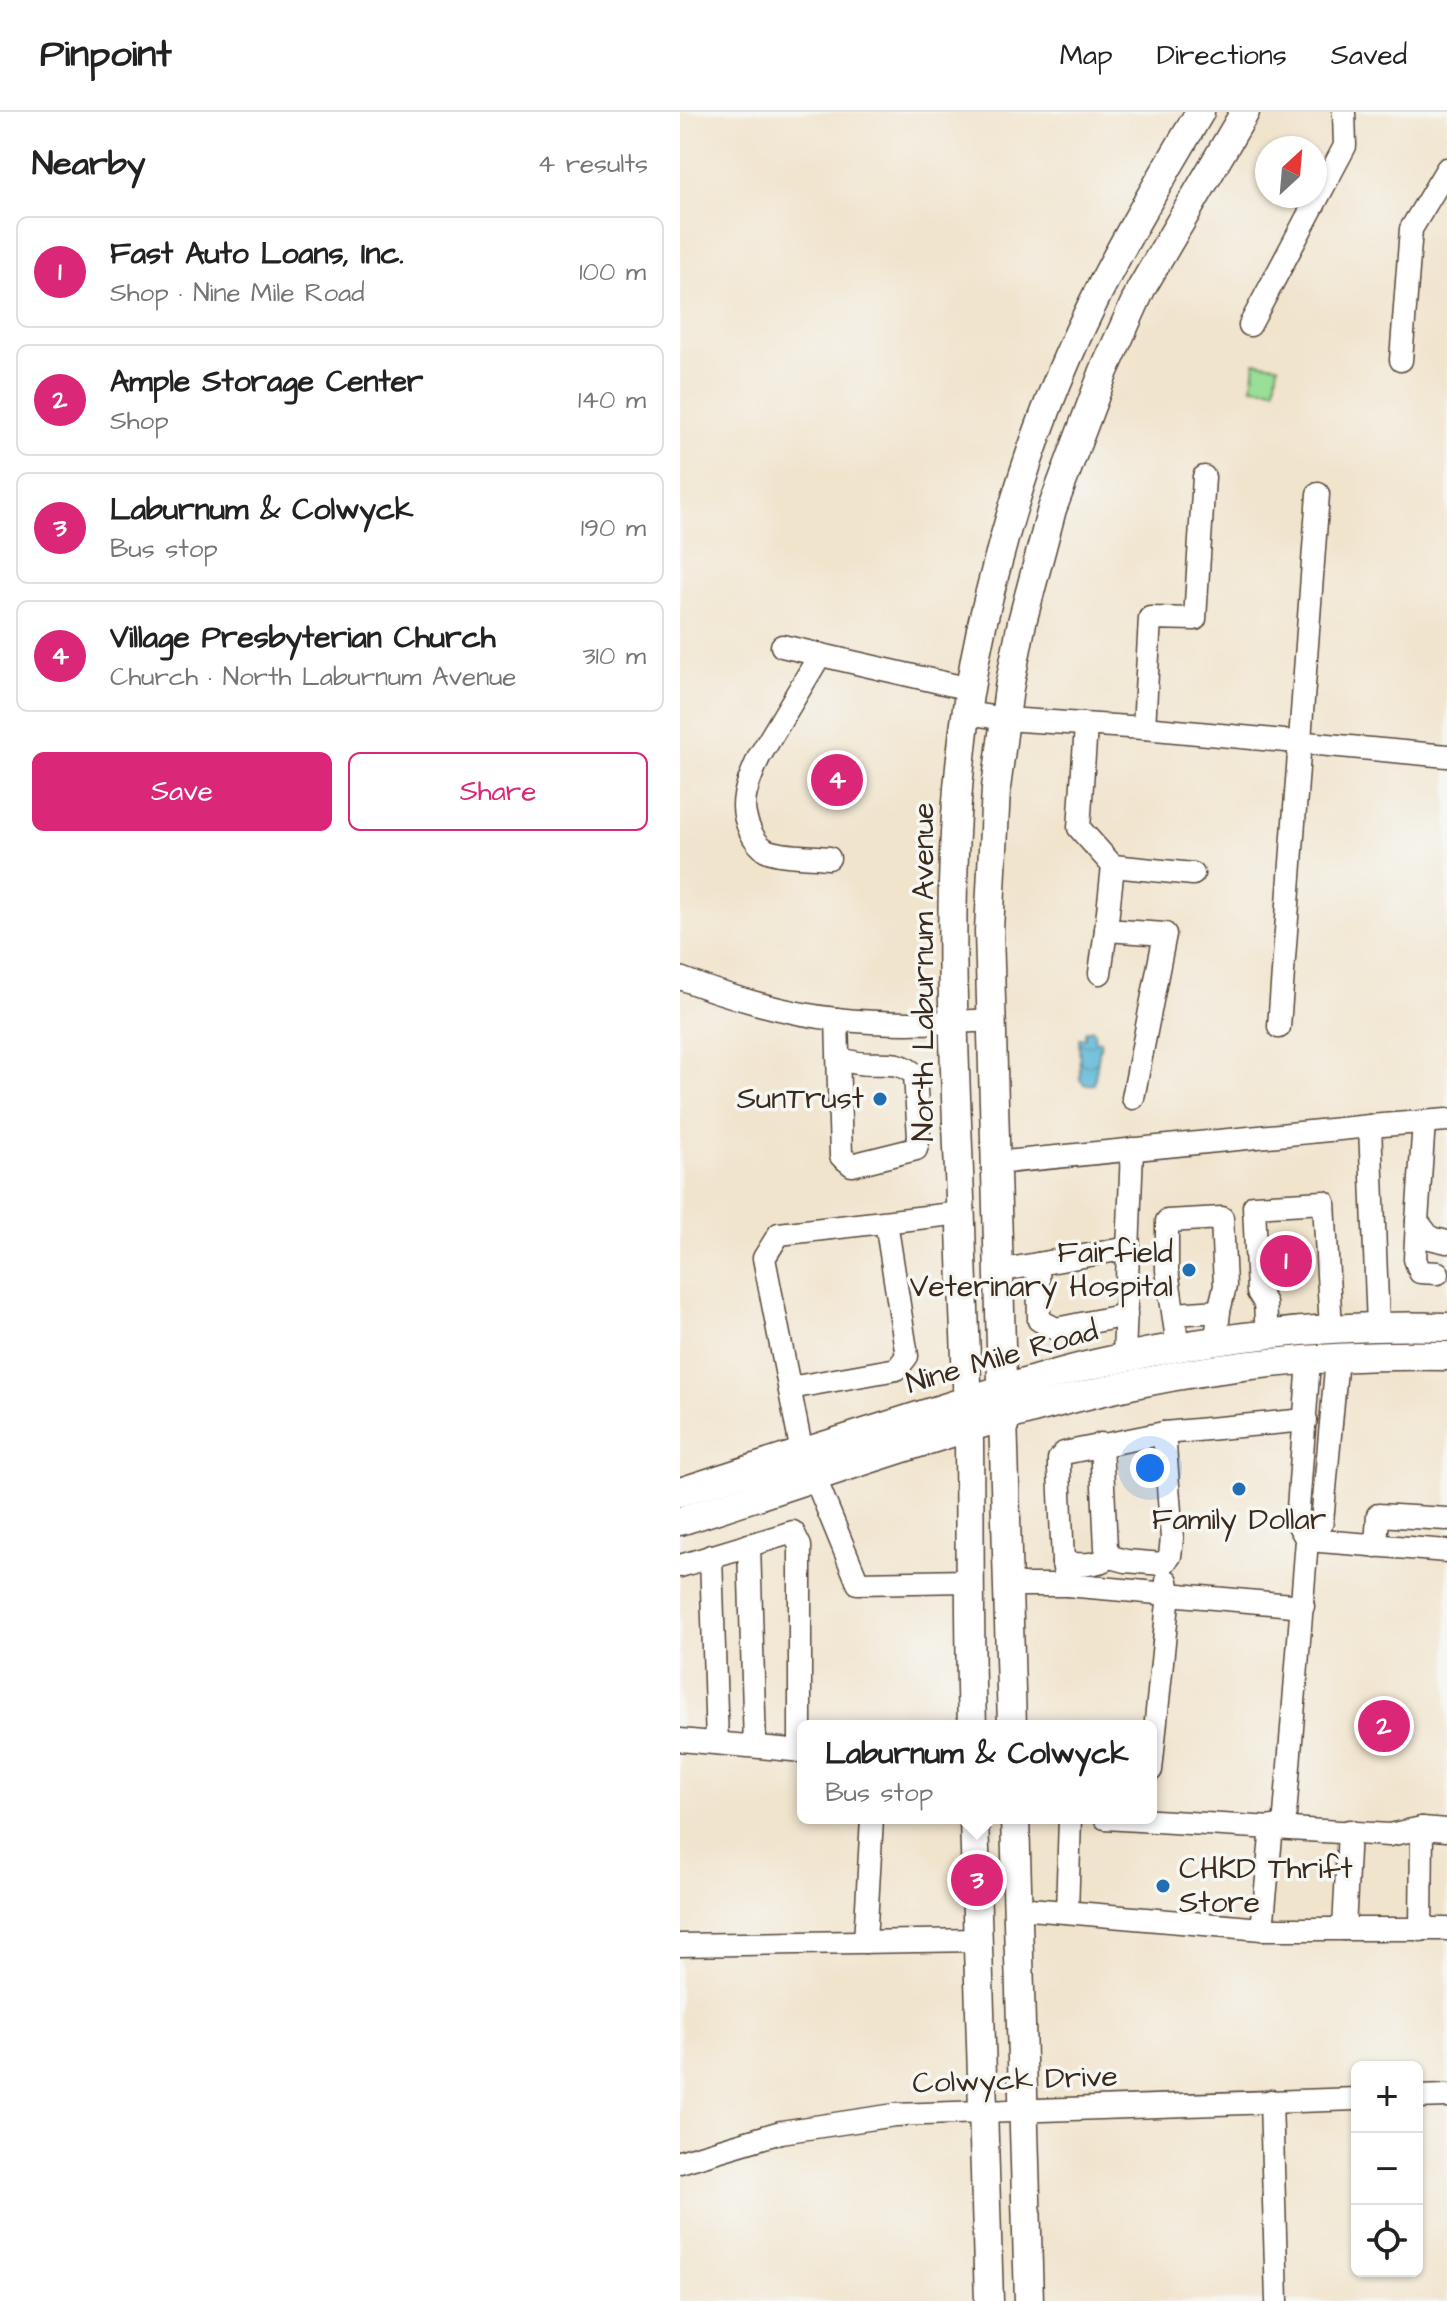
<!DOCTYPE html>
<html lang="en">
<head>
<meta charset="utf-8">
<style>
  body { margin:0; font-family:"Architects Daughter",sans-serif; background:#f6f6f6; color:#222 }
  .controls { position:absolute; right:24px; bottom:24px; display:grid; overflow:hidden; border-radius:12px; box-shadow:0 2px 6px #0004 }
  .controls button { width:72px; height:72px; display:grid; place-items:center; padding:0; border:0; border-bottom:2px solid #e0e0e0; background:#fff; color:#222; font:40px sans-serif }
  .compass { position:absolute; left:575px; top:24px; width:72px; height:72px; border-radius:50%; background:#fff; box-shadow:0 2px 6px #0004; rotate:26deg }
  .you { position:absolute; left:470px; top:1356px; width:28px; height:28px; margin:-20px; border:6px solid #fff; border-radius:50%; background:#1a73e8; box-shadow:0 0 0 12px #1a73e833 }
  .badge { display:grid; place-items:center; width:52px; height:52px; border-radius:50%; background:#db2777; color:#fff; font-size:26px; font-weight:700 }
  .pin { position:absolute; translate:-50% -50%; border:4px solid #fff; box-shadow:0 2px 8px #0006 }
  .popup { position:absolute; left:117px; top:1608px; width:360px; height:104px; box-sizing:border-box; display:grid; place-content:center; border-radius:12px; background:#fff; filter:drop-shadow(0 2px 6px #0005); font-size:26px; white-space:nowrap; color:#767676 }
  .popup b { font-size:30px; color:#222 }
  .popup::after { content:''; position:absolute; left:50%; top:100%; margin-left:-16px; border:16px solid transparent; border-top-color:#fff }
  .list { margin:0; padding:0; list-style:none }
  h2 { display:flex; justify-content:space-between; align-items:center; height:104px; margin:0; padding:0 32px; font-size:34px }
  h2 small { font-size:26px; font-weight:400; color:#767676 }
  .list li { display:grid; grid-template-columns:52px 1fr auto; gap:24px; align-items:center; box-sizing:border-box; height:112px; margin:0 16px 16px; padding:0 16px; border:2px solid #e0e0e0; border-radius:12px }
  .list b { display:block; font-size:30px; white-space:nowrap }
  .list p { margin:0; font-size:26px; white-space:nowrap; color:#767676 }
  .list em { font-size:26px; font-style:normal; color:#767676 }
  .actions { display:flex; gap:16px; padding:24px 32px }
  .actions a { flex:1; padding:18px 0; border:2px solid #db2777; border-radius:12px; text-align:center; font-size:28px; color:#db2777 }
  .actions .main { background:#db2777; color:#fff }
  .icon { flex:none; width:44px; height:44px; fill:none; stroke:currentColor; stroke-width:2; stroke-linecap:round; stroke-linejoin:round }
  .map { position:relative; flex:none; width:767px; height:2189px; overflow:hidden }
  header { display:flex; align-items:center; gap:48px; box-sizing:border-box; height:112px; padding:0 40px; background:#fff; border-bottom:2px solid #e0e0e0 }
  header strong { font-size:38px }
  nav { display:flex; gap:44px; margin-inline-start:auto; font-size:28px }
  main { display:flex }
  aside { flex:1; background:#fff }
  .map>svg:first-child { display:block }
  .park { fill:url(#park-crowns); stroke:#6a845b; stroke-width:2 }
  .water { fill:url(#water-waves); stroke:#4a707a; stroke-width:2 }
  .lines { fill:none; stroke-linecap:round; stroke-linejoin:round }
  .minor-casing { stroke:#564638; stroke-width:25 }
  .major-casing { stroke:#564638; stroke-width:31 }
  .minor { stroke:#fff; stroke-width:22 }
  .major { stroke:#fff; stroke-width:28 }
  .poi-dot { fill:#1f6fb2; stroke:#f6f6f2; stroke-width:3 }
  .labels { text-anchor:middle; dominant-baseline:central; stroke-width:7; stroke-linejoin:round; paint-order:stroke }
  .street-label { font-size:30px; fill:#3b2a1e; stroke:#f6f6f2 }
  .poi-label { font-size:30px; fill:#3b2a1e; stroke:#f6f6f2; text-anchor:end }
</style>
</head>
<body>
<header>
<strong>Pinpoint</strong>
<nav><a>Map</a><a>Directions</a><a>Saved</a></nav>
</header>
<main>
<aside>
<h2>Nearby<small>4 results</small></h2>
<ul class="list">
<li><span class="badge">1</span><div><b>Fast Auto Loans, Inc.</b><p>Shop · Nine Mile Road</p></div><em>100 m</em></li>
<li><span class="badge">2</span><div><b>Ample Storage Center</b><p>Shop</p></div><em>140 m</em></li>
<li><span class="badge">3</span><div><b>Laburnum &amp; Colwyck</b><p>Bus stop</p></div><em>190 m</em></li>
<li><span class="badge">4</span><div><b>Village Presbyterian Church</b><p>Church · North Laburnum Avenue</p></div><em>310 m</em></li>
</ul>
<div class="actions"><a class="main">Save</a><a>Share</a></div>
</aside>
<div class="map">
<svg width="767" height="2189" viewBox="0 0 767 2189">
  <defs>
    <pattern id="park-crowns" width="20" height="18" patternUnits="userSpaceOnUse" patternTransform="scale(2)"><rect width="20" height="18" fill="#98df98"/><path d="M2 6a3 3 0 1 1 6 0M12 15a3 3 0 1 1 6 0" fill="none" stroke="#84c083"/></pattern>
    <pattern id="water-waves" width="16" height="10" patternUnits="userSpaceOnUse" patternTransform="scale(2)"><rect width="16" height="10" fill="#58b5d6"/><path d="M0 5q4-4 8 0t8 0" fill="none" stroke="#4a93ad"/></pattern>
  </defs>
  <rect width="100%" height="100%" fill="#f6f6f2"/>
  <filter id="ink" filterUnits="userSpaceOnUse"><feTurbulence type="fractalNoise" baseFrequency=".0125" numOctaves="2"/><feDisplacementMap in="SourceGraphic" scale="16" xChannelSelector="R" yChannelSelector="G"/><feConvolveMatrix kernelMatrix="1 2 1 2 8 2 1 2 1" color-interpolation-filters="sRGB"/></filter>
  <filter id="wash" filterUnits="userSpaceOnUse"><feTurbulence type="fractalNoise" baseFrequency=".006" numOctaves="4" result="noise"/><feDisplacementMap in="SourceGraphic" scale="32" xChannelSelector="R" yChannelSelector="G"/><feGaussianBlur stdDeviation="1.8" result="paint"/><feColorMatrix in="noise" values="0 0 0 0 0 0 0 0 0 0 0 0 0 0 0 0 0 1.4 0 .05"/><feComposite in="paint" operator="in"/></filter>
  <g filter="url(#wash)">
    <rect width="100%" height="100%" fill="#f1e4cd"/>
    <polygon class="park" points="575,250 598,253 595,277 572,275"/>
    <polygon class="water" points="412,917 415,919 414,928 421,929 414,972 405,973 400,968 399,926 405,926 405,920"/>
  </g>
  <g filter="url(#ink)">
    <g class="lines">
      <g class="minor-casing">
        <g id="minor">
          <polyline points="570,213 665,34 664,0"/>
          <polyline points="721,248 731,117 767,57"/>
          <polyline points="102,534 290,577"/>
          <path d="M 140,543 L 79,645 C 73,659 64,678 64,694 C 64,708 73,731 86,738 C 100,745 133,744 149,746"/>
          <polyline points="287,601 325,607 464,616 767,644"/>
          <polyline points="406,614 399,716 433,754 426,818 485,822 453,986"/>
          <polyline points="464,616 470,506 515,507 524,365"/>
          <polyline points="433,754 513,762"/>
          <polyline points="420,861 426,818"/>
          <path d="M 0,866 C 45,884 108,902 156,907 C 207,913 260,911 311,908"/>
          <path d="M 157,907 L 161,1044 L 172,1053 L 236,1037 L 239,1025 L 235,963 C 218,946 199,954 178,951 C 171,950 164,948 158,946"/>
          <polyline points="599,915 638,382"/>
          <polyline points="744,1010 737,1109 750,1126 767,1130"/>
          <polyline points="315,1051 690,1014"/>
          <polyline points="737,1109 735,1147 740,1160 758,1161"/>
          <polyline points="358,1152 359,1208 376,1217 446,1203"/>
          <polyline points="318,1159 449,1136"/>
          <polyline points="494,1202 539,1199"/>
          <polyline points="698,1214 690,1014 767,1008"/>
          <polyline points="587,1223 585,1191 578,1180 574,1094 644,1090 651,1217"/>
          <polyline points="498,1235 487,1158 487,1109 542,1106 545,1174 539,1199 536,1229"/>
          <polyline points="444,1245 452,1037"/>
          <polyline points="110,1276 217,1257 227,1244 206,1110"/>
          <polyline points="421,1332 426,1436 431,1445 446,1449 483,1452 490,1444 492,1426 484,1321"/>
          <polyline points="122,1341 84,1146 99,1122 281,1101"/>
          <polyline points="135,1366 178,1471 289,1469"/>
          <polyline points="627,1428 642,1410 657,1246"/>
          <polyline points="627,1428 767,1439"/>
          <polyline points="69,1433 75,1634"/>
          <polyline points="696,1434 698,1403 767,1407"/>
          <polyline points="31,1444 37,1631"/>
          <path d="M 383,1451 C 401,1453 415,1454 431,1445"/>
          <polyline points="0,1454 113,1420 120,1434 120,1639"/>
          <polyline points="327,1473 387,1473 623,1494"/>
          <polyline points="387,1473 383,1451 379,1357 379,1347 384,1341 484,1321 626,1308"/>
          <polyline points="0,1628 123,1639"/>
          <polyline points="471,1658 489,1481 487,1469"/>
          <polyline points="425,1706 709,1723 742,1716 767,1718"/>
          <polyline points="604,1716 627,1428 617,1410 629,1249"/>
          <polyline points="338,1796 582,1817 592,1715"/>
          <polyline points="387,1800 390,1706"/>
          <polyline points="582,1817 664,1817 669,1719"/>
          <polyline points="664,1817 767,1817"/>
          <polyline points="741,1818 742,1716"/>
          <polyline points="185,1830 192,1706"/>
          <polyline points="0,1833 298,1828"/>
          <polyline points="737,1985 767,1984"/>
          <polyline points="591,1989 597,2189"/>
          <polyline points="0,2050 101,2020 215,2003 677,1987"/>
        </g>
      </g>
      <g class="major-casing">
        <g id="major">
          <path d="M 0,1380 C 96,1349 193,1318 289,1288 C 334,1274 378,1260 424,1250 C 536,1224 652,1212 767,1215"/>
          <path d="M 0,1409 C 152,1361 303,1304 459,1271 C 560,1250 664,1242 767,1244"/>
          <path d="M 292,1614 C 289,1519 290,1425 289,1330 C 287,1257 283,1185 281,1113 C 274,913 258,710 302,513 C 327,405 361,296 410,197 C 443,129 482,65 520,0"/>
          <polyline points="332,1614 309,819 316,676 329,576 342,510 372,397 424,259 461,177 565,0"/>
          <polyline points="294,1706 309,2189"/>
          <polyline points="335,1706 349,2189"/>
        </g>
      </g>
      <use href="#minor" class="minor"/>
      <use href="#major" class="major"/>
    </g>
  </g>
  <g class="poi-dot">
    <circle cx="200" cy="987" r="8"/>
    <circle cx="509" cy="1158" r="8"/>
    <circle cx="559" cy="1377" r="8"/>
    <circle cx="483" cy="1774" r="8"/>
  </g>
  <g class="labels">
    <g class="street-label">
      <text transform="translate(244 860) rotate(-90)">North Laburnum Avenue</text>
      <text transform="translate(322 1245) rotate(-16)">Nine Mile Road</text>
      <text transform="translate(335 1968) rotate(-2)">Colwyck Drive</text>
    </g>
    <g class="poi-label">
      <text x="184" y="987">SunTrust</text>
      <text x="493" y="1141">Fairfield<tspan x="493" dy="34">Veterinary Hospital</tspan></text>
      <text x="559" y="1408" text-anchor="middle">Family Dollar</text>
      <text x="499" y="1757" text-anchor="start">CHKD Thrift<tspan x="499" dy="34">Store</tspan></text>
    </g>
  </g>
</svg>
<div class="controls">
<button>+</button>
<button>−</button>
<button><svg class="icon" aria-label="locate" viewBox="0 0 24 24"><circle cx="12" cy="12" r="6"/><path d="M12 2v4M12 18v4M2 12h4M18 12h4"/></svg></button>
</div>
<svg class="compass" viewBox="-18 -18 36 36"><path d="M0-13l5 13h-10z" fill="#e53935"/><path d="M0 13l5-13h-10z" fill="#767676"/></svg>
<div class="you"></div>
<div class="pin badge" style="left:606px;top:1149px">1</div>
<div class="pin badge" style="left:704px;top:1614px">2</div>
<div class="pin badge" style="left:297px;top:1768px">3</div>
<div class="popup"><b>Laburnum &amp; Colwyck</b>Bus stop</div>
<div class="pin badge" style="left:157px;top:668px">4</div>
</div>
</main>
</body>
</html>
